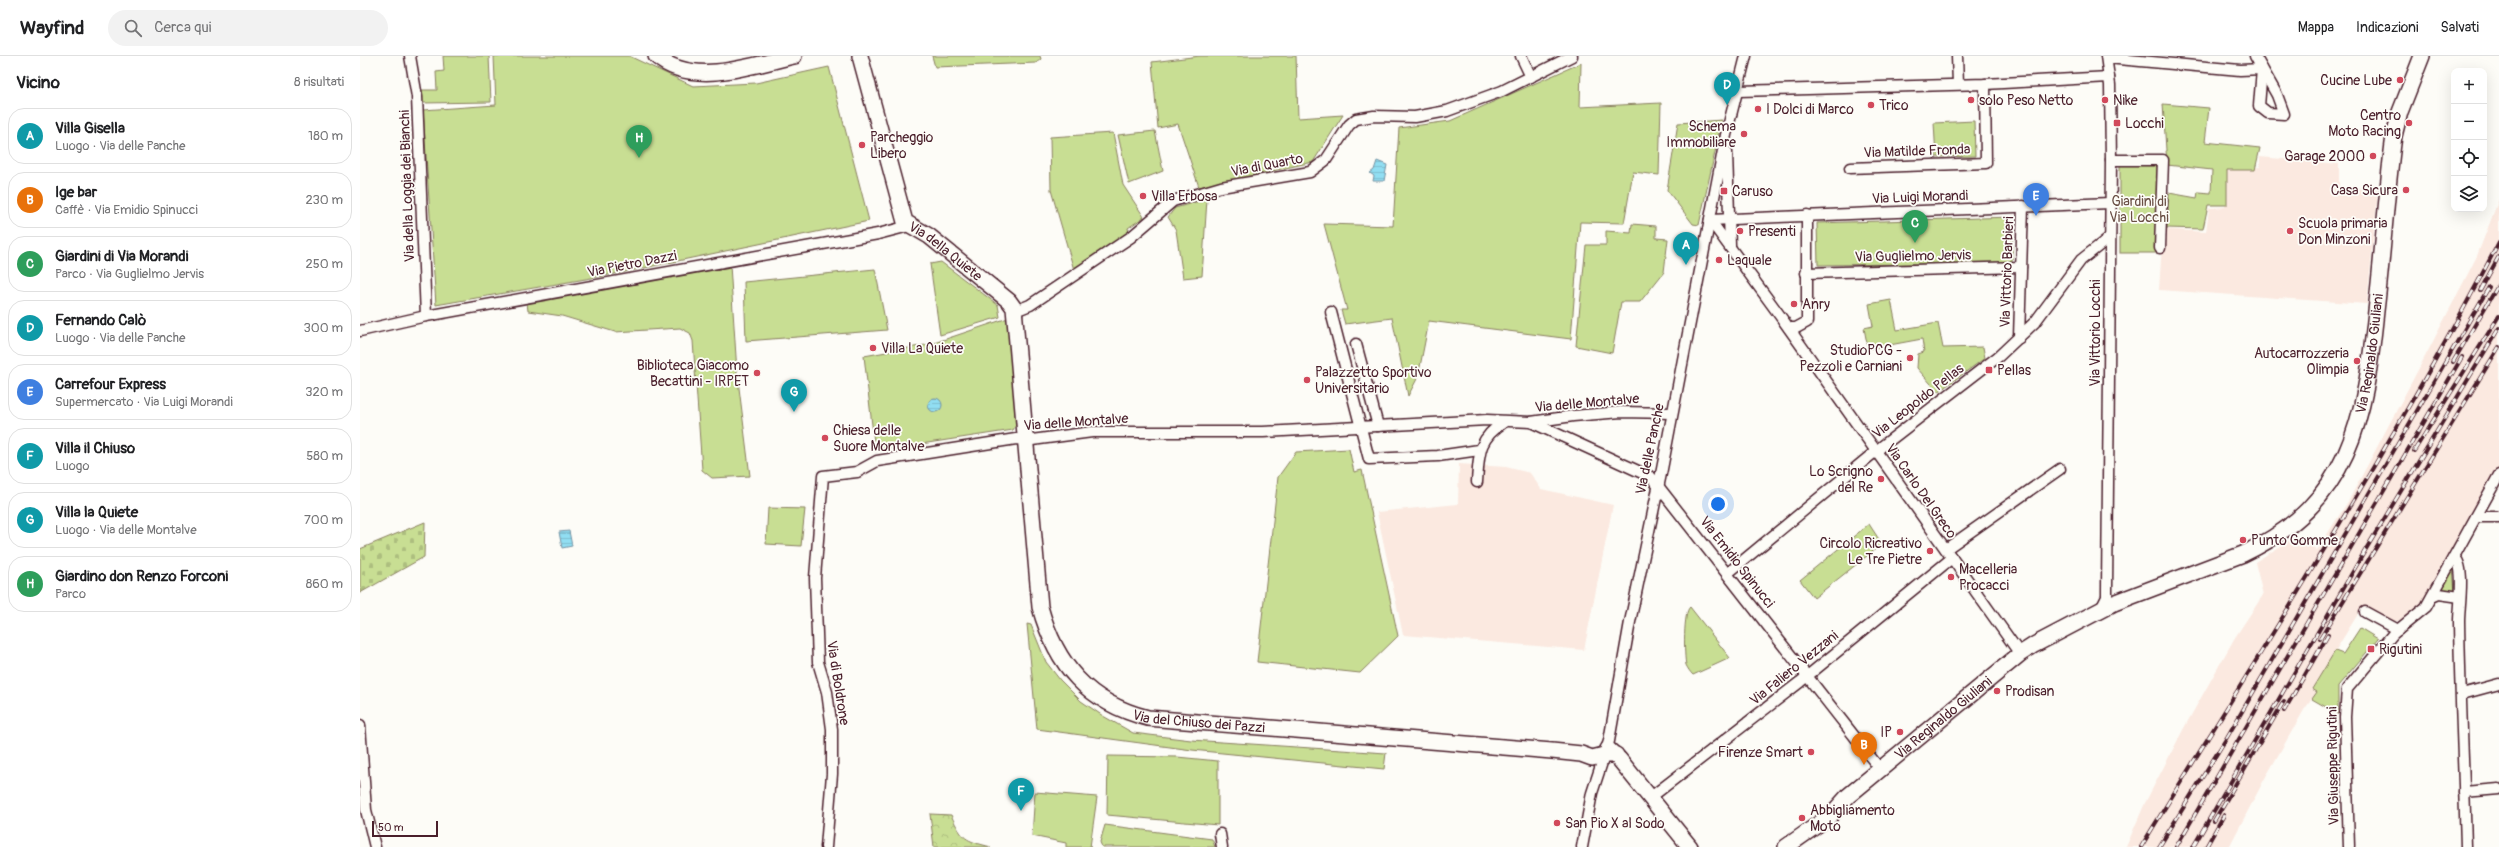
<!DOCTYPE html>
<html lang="it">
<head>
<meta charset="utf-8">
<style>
  body { margin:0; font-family:Pangolin,sans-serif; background:#f2f2f2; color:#202124 }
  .controls { position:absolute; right:12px; top:12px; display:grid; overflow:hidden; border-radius:8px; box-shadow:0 4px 16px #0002 }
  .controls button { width:36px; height:36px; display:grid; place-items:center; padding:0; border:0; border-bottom:1px solid #e0e0e0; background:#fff; color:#202124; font:20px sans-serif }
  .scale { position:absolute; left:12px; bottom:10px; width:66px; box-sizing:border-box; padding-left:4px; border:2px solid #4a1f2b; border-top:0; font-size:11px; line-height:14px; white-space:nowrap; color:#4a1f2b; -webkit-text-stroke:3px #fdfcf7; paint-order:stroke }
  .you { position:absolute; left:1358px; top:448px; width:14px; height:14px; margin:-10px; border:3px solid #fff; border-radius:50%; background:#1a73e8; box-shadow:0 0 0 6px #1a73e833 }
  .badge { display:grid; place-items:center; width:26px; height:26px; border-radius:50%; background:#d1495b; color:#fff; font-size:13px; font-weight:700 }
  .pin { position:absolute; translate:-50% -33px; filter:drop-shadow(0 1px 2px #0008) }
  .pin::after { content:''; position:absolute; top:21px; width:14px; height:12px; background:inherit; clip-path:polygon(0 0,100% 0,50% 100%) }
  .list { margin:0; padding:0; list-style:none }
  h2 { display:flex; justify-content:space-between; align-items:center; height:52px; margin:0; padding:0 16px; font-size:17px }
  h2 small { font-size:13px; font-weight:400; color:#757577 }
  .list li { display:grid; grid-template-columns:26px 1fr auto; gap:12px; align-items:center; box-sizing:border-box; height:56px; margin:0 8px 8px; padding:0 8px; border:1px solid #e0e0e0; border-radius:16px }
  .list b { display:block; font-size:15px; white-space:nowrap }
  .list p { margin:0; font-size:13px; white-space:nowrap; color:#757577 }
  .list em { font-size:13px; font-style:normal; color:#757577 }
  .icon { flex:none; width:22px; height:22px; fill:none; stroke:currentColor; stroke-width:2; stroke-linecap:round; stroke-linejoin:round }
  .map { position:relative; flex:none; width:2139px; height:791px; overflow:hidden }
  header { display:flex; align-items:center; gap:24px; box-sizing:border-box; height:56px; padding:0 20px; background:#fff; border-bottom:1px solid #e0e0e0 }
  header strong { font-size:19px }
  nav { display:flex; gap:22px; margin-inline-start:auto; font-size:14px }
  .search { width:280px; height:36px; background:#f2f2f2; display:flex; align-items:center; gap:10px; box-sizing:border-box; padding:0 14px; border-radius:22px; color:#757577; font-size:15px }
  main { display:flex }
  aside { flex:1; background:#fff }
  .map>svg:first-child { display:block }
  .built { fill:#fbe9e0 }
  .green { fill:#c8de93; stroke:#897e5f }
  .forest { fill:url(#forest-crowns); stroke:#897e5f }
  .cemetery { fill:url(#cemetery-stones); stroke:#897e5f }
  .water { fill:url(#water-rules); stroke:#7592a2 }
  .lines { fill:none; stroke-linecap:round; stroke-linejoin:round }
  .street-casing { stroke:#4a1f2b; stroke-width:13 }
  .secondary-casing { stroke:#4a1f2b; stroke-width:18 }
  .street { stroke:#fdfcf7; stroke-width:10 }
  .secondary { stroke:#fdfcf7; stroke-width:15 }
  .rail-casing { stroke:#4a1f2b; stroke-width:4 }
  .rail { stroke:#fdfcf7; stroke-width:2.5; stroke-dasharray:8; stroke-linecap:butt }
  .poi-dot { fill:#d1495b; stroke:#fdfcf7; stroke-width:1.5 }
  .labels { text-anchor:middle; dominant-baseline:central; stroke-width:3.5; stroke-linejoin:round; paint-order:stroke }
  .poi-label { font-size:14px; fill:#4a1f2b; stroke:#fdfcf7; text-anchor:start }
  .street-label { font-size:14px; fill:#4a1f2b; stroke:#fdfcf7 }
  .park-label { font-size:14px; fill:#6a4f45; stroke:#fdfcf7 }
</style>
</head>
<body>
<header>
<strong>Wayfind</strong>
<div class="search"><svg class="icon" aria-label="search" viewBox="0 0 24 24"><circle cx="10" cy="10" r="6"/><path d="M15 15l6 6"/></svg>Cerca qui</div>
<nav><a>Mappa</a><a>Indicazioni</a><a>Salvati</a></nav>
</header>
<main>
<aside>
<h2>Vicino<small>8 risultati</small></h2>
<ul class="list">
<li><span class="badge" style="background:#0f9aa8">A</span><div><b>Villa Gisella</b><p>Luogo · Via delle Panche</p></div><em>180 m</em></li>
<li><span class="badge" style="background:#e8710a">B</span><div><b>Ige bar</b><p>Caffè · Via Emidio Spinucci</p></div><em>230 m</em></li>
<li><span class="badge" style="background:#2e9e5b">C</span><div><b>Giardini di Via Morandi</b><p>Parco · Via Guglielmo Jervis</p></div><em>250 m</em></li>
<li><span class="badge" style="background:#0f9aa8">D</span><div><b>Fernando Calò</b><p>Luogo · Via delle Panche</p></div><em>300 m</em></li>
<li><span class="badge" style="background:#3f7fe0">E</span><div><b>Carrefour Express</b><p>Supermercato · Via Luigi Morandi</p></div><em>320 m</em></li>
<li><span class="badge" style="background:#0f9aa8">F</span><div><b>Villa il Chiuso</b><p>Luogo</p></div><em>580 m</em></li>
<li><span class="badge" style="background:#0f9aa8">G</span><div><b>Villa la Quiete</b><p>Luogo · Via delle Montalve</p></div><em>700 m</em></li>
<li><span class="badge" style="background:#2e9e5b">H</span><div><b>Giardino don Renzo Forconi</b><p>Parco</p></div><em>860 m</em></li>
</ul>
</aside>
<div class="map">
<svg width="2139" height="791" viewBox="0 0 2139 791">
  <defs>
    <pattern id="forest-crowns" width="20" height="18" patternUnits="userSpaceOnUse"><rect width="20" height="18" fill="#c8de93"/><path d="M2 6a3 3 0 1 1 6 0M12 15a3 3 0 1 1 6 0" fill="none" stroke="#adbe7f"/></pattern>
    <pattern id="cemetery-stones" width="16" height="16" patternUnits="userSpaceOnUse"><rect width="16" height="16" fill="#c8de93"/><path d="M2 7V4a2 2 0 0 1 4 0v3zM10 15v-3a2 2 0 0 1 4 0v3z" fill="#adbe7f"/></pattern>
    <pattern id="water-rules" width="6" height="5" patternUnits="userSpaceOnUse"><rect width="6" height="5" fill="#91def2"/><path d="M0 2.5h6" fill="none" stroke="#7fbed0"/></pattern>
  </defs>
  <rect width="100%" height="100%" fill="#fdfcf7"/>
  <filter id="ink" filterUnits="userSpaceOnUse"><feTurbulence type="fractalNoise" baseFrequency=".025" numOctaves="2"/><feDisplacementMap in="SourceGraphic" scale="8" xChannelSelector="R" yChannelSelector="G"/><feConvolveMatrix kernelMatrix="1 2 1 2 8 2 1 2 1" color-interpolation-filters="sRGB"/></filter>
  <g filter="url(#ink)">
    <g class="built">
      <polygon points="1900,101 1979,108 1979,131 2018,134 2007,248 1799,234 1803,173 1846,176 1849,152 1865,151 1867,112 1900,111"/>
      <polygon points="2139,143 2139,413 2104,476 2060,551 2038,565 2020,565 2001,553 1952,633 1957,636 1944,654 1904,724 1869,791 1766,791 1785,747 1824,672 1874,583 1903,539 1895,506 1937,480 1957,494 1989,444 2067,297 2117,200"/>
      <polygon points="1099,408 1146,411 1170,417 1181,433 1253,449 1224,594 1043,579 1017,456 1098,448"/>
    </g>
    <g class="green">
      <polygon points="83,0 129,0 131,46 62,47 62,34 77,34 76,16 84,15"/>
      <polygon points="134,0 269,0 333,30 396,27 469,11 509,165 260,217 76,249 63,54 136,49"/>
      <polygon points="572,0 680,0 681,3 676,7 575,11"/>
      <polygon points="840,0 936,0 938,62 983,59 953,106 839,131 818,68 798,72 792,6"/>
      <polygon points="1221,7 1220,51 1301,47 1299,119 1273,116 1264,167 1220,166 1211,283 1069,265 1058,321 1048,340 1032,262 985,268 981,254 987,254 964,168 1033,170 1039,72 1090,65"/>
      <polygon points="1803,48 1849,52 1845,86 1900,92 1895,114 1867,114 1867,149 1848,149 1843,173 1807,172 1809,137 1837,142 1838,136 1851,137 1852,114 1807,109"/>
      <polygon points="1362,64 1339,169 1333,168 1307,134 1318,67"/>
      <polygon points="1614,65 1615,100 1576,101 1574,67"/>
      <polygon points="795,75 803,115 769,128 758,79"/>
      <polygon points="753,77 763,129 784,161 768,172 769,177 714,214 691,134 690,81"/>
      <rect x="1760" y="108" width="38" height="89"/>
      <polygon points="847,143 842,220 823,222 816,174 808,161 815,152"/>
      <polygon points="1653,161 1652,207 1458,209 1457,167"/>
      <polygon points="1272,168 1296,170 1296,182 1308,183 1304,216 1280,246 1261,246 1252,297 1216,290 1226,189 1246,189 1246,175 1271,177"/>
      <polygon points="581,206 638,249 640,261 580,279 570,208"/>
      <polygon points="370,209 377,316 390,420 352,422 342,414 333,285 330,277 320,272 255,276 202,260 168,255 167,247"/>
      <polygon points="515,213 527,274 386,285 384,226"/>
      <polygon points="1531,244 1537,274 1578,267 1583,292 1623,291 1625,302 1578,336 1557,312 1558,298 1564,296 1562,283 1508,293 1504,272 1513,270 1509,248"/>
      <polygon points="648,262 656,369 653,374 515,395 504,300 571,288"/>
      <polygon points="989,393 994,416 1002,414 1038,580 1000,617 897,606 918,421 936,396"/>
      <polygon points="408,452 445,453 441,490 406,488"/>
      <polygon points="1509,468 1522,488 1454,542 1440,524"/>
      <polygon points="2093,511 2095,537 2079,534"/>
      <path d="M 1330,551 L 1370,602 L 1333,619 C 1330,616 1328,613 1326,609 C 1324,600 1323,556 1330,551 Z"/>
      <polygon points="667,568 671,569 686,606 700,624 721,645 743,660 773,677 831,684 1026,697 1024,713 832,694 677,673"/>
      <polygon points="2000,572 2018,583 1978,630 1978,658 1952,643 1957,636 1952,633 1975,595 1983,598"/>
      <polygon points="748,700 817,701 858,705 858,769 747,759"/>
      <polygon points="675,736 737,741 730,791 706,791 706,787 672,780"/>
      <polygon points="745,769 852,783 855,791 742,791 740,786"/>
    </g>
    <path class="forest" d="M 570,758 L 591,759 C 603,784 604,784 631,791 L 574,791 Z"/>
    <polygon class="cemetery" points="65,466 64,501 0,537 0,493"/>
    <g class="water">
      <polygon points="1017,105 1027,109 1024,125 1013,125 1014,120 1010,117 1014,114"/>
      <circle cx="575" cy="349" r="7"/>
      <polygon points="209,475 212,490 202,492 199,476"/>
    </g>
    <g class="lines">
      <g class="street-casing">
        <g id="street">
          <polyline points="50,0 57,41 66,260"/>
          <polyline points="1161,0 1171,21"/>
          <polyline points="1597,0 1598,28"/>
          <polyline points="1895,0 1917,39 1924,58 1908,57 1899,50 1902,13"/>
          <polyline points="1747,2 1880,14 1902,13"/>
          <polyline points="1378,35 1625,28 1749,21"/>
          <polyline points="1367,96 1370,190"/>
          <polyline points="1751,104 1803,104 1800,192"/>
          <polyline points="1490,112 1626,107 1625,28"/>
          <polyline points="1350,164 1418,257 1660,598"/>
          <polyline points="1350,164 1750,147"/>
          <polyline points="1446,217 1661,211"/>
          <polyline points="655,255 670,249 771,181 813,145 861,131 950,116 966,104 989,69 996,63 1014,60 1055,61 1087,55 1142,35 1212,0"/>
          <polyline points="971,256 1009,403 1078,400 1119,394"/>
          <polyline points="1429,272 1436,272 1447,266 1447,159"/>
          <polyline points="0,275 66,260 518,178 549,170"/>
          <polyline points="1659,282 1663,150"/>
          <polyline points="996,288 1018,370"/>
          <polyline points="1171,366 1291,421 1520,713"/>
          <path d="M 1117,426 C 1119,397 1118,383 1144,366"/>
          <polyline points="2116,461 2139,461"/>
          <polyline points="1586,493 1700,413"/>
          <path d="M 2094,501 C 2106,508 2099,551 2099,565 C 2100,641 2104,716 2106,791"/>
          <polyline points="1368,517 1516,395 1639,300 1675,266 1721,204 1750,181"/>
          <polyline points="2072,541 2079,538 2100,541"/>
          <polyline points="1741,553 1747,541 1747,534 1751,104 1750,29 1746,0"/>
          <polyline points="2005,556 2038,574"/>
          <polyline points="2102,638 2139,628"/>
          <polyline points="0,669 6,754 15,791"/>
          <polyline points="2104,736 2139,733"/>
          <polyline points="1291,741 1440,626 1592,502"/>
          <polyline points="860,778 862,791"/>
          <polyline points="466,791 472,718 472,673 467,636 458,606 455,522 463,420 497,416 517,405 656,383 672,384 732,376 903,376 1127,364 1171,366 1213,360 1261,356 1312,357"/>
          <polyline points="1222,791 1232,737 1249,685 1270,566 1302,413 1366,79 1386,0"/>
          <polyline points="1989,791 1985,661 1987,633 2033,578 2066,551 2139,419"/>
        </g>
      </g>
      <g class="secondary-casing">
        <g id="secondary">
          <path d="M 296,0 C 333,32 392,9 434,0"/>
          <path id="s1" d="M 500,0 L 545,166 L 569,180 L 649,245 L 654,252 L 680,551 C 696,609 728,647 788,662 L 1192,695 L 1221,698 L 1232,702 L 1244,699 L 1256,699"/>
          <polyline points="1248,693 1259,703 1330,791"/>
          <path id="s2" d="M 1426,791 L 1470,760 L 1488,740 L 1660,598 L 1674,589 L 1754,547 L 1883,498 C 1991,447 2005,362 2016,255 C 2023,197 2026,138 2034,80 L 2040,56 L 2062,0"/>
        </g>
      </g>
      <use href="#street" class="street"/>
      <use href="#secondary" class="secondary"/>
      <g class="rail-casing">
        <g id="rail">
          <polyline points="2120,235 2139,200"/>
          <polyline points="2093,306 2139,228"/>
          <polyline points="2054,395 2139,260"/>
          <polyline points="1960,583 2139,291"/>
          <polyline points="1924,655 1968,579"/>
          <polyline points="1854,765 1924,645"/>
          <path d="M 1781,791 C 1903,591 2031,394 2139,186"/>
          <polyline points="1799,791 1866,683 2129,231"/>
          <polyline points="1816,791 2102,301"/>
          <polyline points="1833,791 2006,493 2139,272"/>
          <polyline points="1846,791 1864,759"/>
        </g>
      </g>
      <use href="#rail" class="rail"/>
    </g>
  </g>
  <g class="poi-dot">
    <circle cx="2040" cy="24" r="4"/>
    <circle cx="1611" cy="44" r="4"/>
    <circle cx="1745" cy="44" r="4"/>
    <circle cx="1511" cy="49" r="4"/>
    <circle cx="1398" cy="53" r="4"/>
    <rect x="1753" y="63" width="8" height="8" rx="2"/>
    <circle cx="2049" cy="67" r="4"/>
    <circle cx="1384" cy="78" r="4"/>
    <circle cx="502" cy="89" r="4"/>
    <circle cx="2013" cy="100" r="4"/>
    <circle cx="2046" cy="134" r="4"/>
    <rect x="1360" y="131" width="8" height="8" rx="2"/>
    <circle cx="783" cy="140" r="4"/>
    <circle cx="1380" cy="175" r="4"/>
    <circle cx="1930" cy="175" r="4"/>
    <circle cx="1359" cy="204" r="4"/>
    <circle cx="1434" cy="248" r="4"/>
    <circle cx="513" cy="292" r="4"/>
    <circle cx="1550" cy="302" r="4"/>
    <circle cx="1997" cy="305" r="4"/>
    <rect x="1625" y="310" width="8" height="8" rx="2"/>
    <circle cx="397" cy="317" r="4"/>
    <circle cx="947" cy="324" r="4"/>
    <circle cx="465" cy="382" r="4"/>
    <circle cx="1521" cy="423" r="4"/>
    <circle cx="1883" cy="484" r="4"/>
    <circle cx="1570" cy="495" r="4"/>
    <circle cx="1591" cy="521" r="4"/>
    <rect x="2007" y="589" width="8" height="8" rx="2"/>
    <circle cx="1637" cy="635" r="4"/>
    <circle cx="1540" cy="676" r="4"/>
    <circle cx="1451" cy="696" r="4"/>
    <circle cx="1442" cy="762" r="4"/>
    <circle cx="1197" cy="767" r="4"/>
  </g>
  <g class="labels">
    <g class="poi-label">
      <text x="2032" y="24" text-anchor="end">Cucine Lube</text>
      <text x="1619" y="44">solo Peso Netto</text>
      <text x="1753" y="44">Nike</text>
      <text x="1519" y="49">Trico</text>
      <text x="1406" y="53">I Dolci di Marco</text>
      <text x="2041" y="59" text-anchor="end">Centro<tspan x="2041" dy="16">Moto Racing</tspan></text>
      <text x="1765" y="67">Locchi</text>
      <text x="1376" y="70" text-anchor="end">Schema<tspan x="1376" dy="16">Immobiliare</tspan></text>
      <text x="510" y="81">Parcheggio<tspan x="510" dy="16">Libero</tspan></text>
      <text x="2005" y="100" text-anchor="end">Garage 2000</text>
      <text x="2038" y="134" text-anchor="end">Casa Sicura</text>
      <text x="1372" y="135">Caruso</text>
      <text x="791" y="140">Villa Erbosa</text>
      <text x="1938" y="167">Scuola primaria<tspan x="1938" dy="16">Don Minzoni</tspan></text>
      <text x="1388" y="175">Presenti</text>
      <text x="1367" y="204">Laquale</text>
      <text x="1442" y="248">Anry</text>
      <text x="521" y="292">Villa La Quiete</text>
      <text x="1542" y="294" text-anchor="end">StudioPCG -<tspan x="1542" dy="16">Pezzoli e Carniani</tspan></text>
      <text x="1989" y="297" text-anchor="end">Autocarrozzeria<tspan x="1989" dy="16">Olimpia</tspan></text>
      <text x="389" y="309" text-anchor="end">Biblioteca Giacomo<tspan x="389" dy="16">Becattini - IRPET</tspan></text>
      <text x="1637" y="314">Pellas</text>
      <text x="955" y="316">Palazzetto Sportivo<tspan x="955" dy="16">Universitario</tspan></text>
      <text x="473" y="374">Chiesa delle<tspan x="473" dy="16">Suore Montalve</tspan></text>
      <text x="1513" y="415" text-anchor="end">Lo Scrigno<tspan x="1513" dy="16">del Re</tspan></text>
      <text x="1891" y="484">Punto Gomme</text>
      <text x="1562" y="487" text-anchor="end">Circolo Ricreativo<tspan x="1562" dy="16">Le Tre Pietre</tspan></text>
      <text x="1599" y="513">Macelleria<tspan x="1599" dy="16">Procacci</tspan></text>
      <text x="2019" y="593">Rigutini</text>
      <text x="1645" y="635">Prodisan</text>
      <text x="1532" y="676" text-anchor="end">IP</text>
      <text x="1443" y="696" text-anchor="end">Firenze Smart</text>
      <text x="1450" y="754">Abbigliamento<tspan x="1450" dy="16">Moto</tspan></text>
      <text x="1205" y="767">San Pio X al Sodo</text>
    </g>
    <g class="street-label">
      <text transform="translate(1557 95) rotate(-2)">Via Matilde Fronda</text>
      <text transform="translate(907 109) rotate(-11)">Via di Quarto</text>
      <text transform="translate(47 130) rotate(-92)">Via della Loggia dei Bianchi</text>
      <text transform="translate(1560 141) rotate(-2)">Via Luigi Morandi</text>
      <text stroke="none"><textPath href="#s1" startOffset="222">Via della Quiete</textPath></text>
      <text transform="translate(1553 200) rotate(-1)">Via Guglielmo Jervis</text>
      <text transform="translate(272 208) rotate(-11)">Via Pietro Dazzi</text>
      <text transform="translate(1647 216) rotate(-88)">Via Vittorio Barbieri</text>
      <text transform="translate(1735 277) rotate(-90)">Via Vittorio Locchi</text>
      <text stroke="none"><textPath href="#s2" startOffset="799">Via Reginaldo Giuliani</textPath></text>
      <text transform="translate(1558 345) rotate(-38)">Via Leopoldo Pellas</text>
      <text transform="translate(1227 347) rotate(-5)">Via delle Montalve</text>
      <text transform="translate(716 366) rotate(-4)">Via delle Montalve</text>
      <text transform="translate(1290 393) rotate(-78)">Via delle Panche</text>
      <text transform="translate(1561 435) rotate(55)">Via Carlo Del Greco</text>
      <text transform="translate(1377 506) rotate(52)">Via Emidio Spinucci</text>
      <text transform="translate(1434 612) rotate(-39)">Via Faliero Vezzani</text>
      <text transform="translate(478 627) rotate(81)">Via di Boldrone</text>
      <text stroke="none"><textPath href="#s2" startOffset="204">Via Reginaldo Giuliani</textPath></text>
      <text stroke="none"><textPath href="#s1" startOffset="826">Via del Chiuso dei Pazzi</textPath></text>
      <text transform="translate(1973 710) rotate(-91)">Via Giuseppe Rigutini</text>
    </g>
    <g class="park-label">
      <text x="1779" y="145">Giardini di<tspan x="1779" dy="16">Via Locchi</tspan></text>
    </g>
  </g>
</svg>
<div class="controls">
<button>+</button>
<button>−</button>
<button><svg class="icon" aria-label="locate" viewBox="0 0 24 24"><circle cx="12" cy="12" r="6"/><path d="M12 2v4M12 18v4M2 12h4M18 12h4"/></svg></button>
<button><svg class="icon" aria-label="layers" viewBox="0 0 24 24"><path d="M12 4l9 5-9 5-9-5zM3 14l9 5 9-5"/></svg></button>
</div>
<div class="scale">50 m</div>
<div class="you"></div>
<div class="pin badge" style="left:1326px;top:209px;background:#0f9aa8">A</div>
<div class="pin badge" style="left:1504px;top:709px;background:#e8710a">B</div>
<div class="pin badge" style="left:1555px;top:187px;background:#2e9e5b">C</div>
<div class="pin badge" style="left:1367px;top:49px;background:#0f9aa8">D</div>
<div class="pin badge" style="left:1676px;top:160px;background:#3f7fe0">E</div>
<div class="pin badge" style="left:661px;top:755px;background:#0f9aa8">F</div>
<div class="pin badge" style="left:434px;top:356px;background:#0f9aa8">G</div>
<div class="pin badge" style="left:279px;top:102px;background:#2e9e5b">H</div>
</div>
</main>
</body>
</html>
